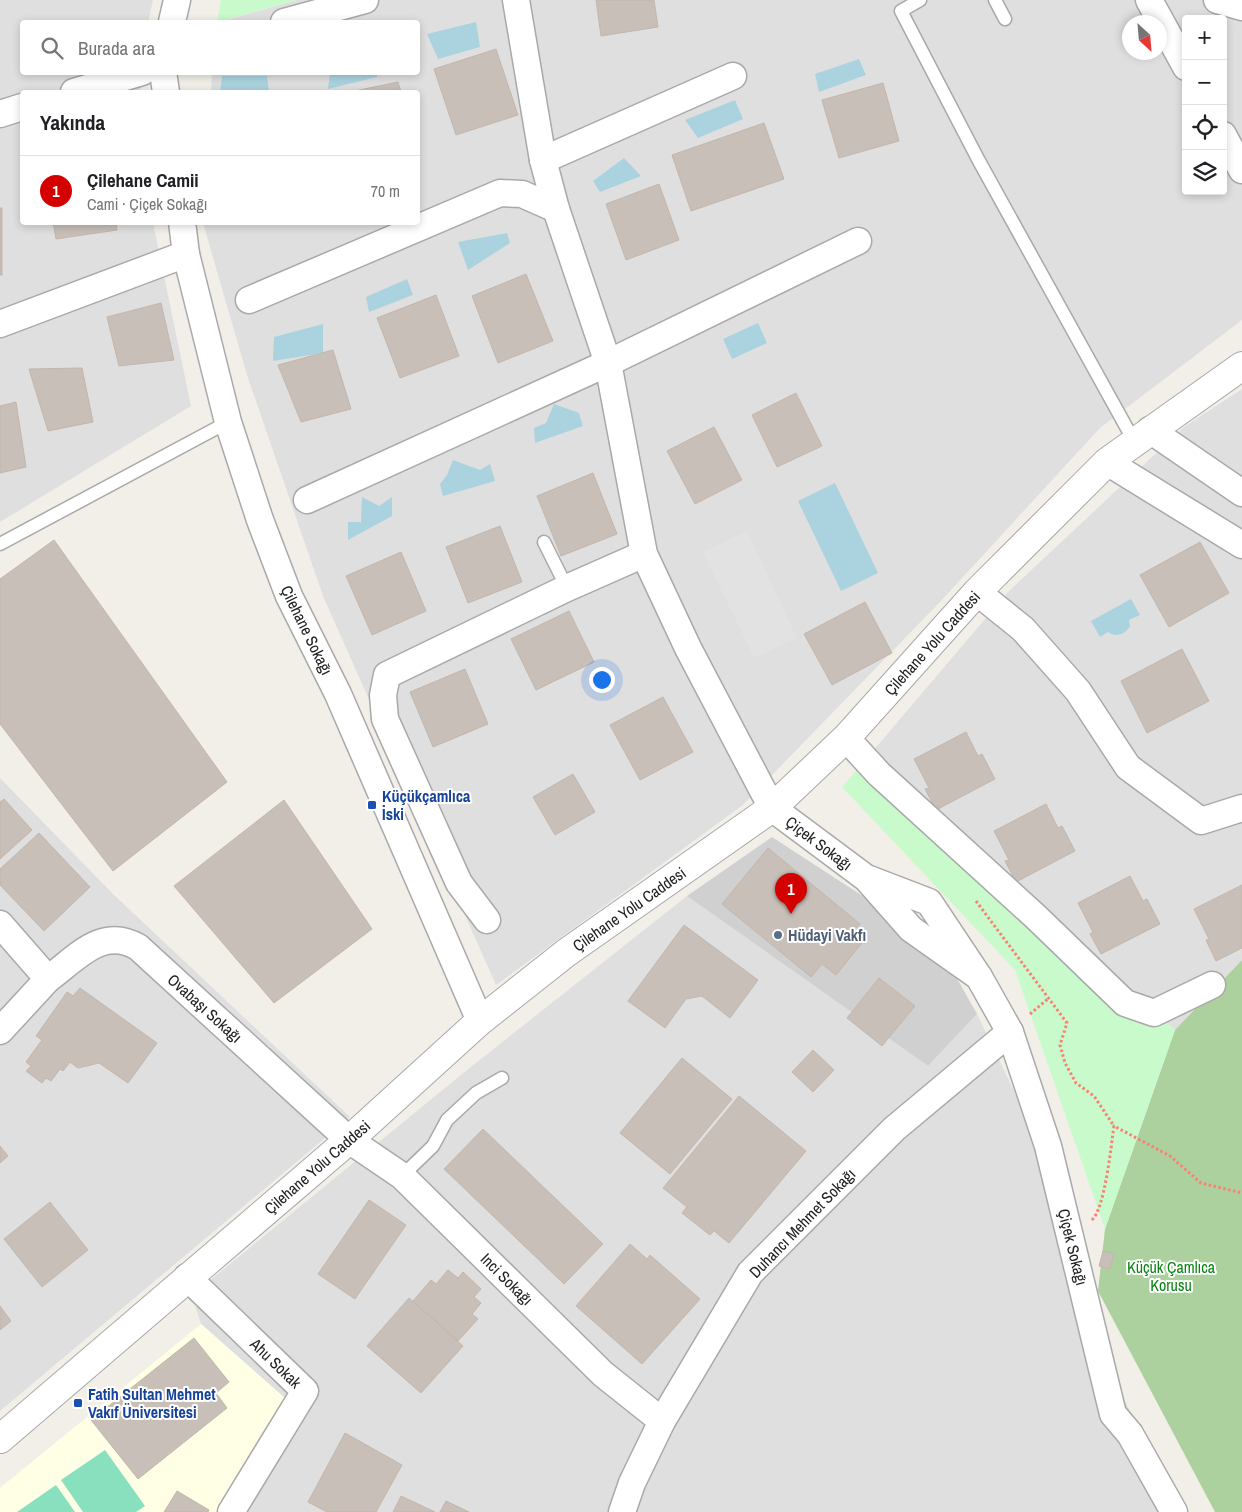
<!DOCTYPE html>
<html lang="tr">
<head>
<meta charset="utf-8">
<style>
  body { margin:0; font-family:"Archivo Narrow",sans-serif; background:#f2f2f2; color:#202124 }
  .controls { position:absolute; right:15px; top:15px; display:grid; overflow:hidden; border-radius:5px; box-shadow:0 2px 8px #0003 }
  .controls button { width:45px; height:45px; display:grid; place-items:center; padding:0; border:0; border-bottom:1px solid #e0e0e0; background:#fff; color:#202124; font:25px sans-serif }
  .compass { position:absolute; left:1122px; top:15px; width:45px; height:45px; border-radius:50%; background:#fff; box-shadow:0 2px 8px #0003; rotate:154deg }
  .you { position:absolute; left:601px; top:679px; width:18px; height:18px; margin:-12px; border:4px solid #fff; border-radius:50%; background:#1a73e8; box-shadow:0 0 0 8px #1a73e833 }
  .badge { display:grid; place-items:center; width:32px; height:32px; border-radius:50%; background:#d40000; color:#fff; font-size:16px; font-weight:700 }
  .pin { position:absolute; translate:-50% -41px; filter:drop-shadow(0 1px 2px #0008) }
  .pin::after { content:''; position:absolute; top:26px; width:18px; height:15px; background:inherit; clip-path:polygon(0 0,100% 0,50% 100%) }
  .list { margin:0; padding:0; list-style:none }
  h2 { display:flex; justify-content:space-between; align-items:center; height:65px; margin:0; padding:0 20px; font-size:21px }
  h2 small { font-size:16px; font-weight:400; color:#757577 }
  .list li { display:grid; grid-template-columns:32px 1fr auto; gap:15px; align-items:center; box-sizing:border-box; height:70px; padding:0 20px; border-top:1px solid #e0e0e0 }
  .list b { display:block; font-size:19px; white-space:nowrap }
  .list p { margin:0; font-size:16px; white-space:nowrap; color:#757577 }
  .list em { font-size:16px; font-style:normal; color:#757577 }
  .icon { flex:none; width:28px; height:28px; fill:none; stroke:currentColor; stroke-width:2; stroke-linecap:round; stroke-linejoin:round }
  .map { position:relative; flex:none; width:1242px; height:1512px; overflow:hidden }
  .search { position:absolute; background:#fff; box-shadow:0 2px 8px #0003; left:20px; top:20px; width:400px; height:55px; display:flex; align-items:center; gap:12px; box-sizing:border-box; padding:0 18px; border-radius:5px; color:#757577; font-size:19px }
  .panel { position:absolute; background:#fff; box-shadow:0 2px 8px #0003; left:20px; top:90px; width:400px; height:135px; border-radius:5px }
  .map>svg:first-child { display:block }
  .residential { fill:#e0dfdf; fill-rule:evenodd }
  .education { fill:#ffffe5 }
  .religious { fill:#d0d0d0 }
  .forest { fill:#add19e }
  .park { fill:#c8facc }
  .pitch { fill:#88e0be }
  .parking { fill:#e2e2e2 }
  .water { fill:#aad3df }
  .building { fill:#c7bfb8; stroke:#c4b6ab }
  .lines { fill:none; stroke-linecap:round; stroke-linejoin:round }
  .service-casing { stroke:#a9a9a9; stroke-width:15 }
  .minor-casing { stroke:#a9a9a9; stroke-width:29 }
  .tertiary-casing { stroke:#a9a9a9; stroke-width:30 }
  .path { stroke:#fa8072; stroke-width:3; stroke-dasharray:2.5 2.5; stroke-linecap:butt }
  .service { stroke:#fff; stroke-width:12 }
  .minor { stroke:#fff; stroke-width:26 }
  .tertiary { stroke:#fff; stroke-width:28 }
  .transit-dot { fill:#1a4fb4; stroke:#fff; stroke-width:2 }
  .service-dot { fill:#5c6f8a; stroke:#fff; stroke-width:2 }
  .labels { text-anchor:middle; dominant-baseline:central; stroke-width:4; stroke-linejoin:round; paint-order:stroke }
  .street-label { font-size:16px; fill:#222; stroke:#fff }
  .transit-label { font-size:16px; font-weight:bold; fill:#164399; stroke:#fff; text-anchor:start }
  .service-label { font-size:16px; font-weight:bold; fill:#4e5e75; stroke:#fff; text-anchor:start }
  .park-label { font-size:16px; fill:#0c8416; stroke:#fff }
</style>
</head>
<body>
<div class="map">
<svg width="1242" height="1512" viewBox="0 0 1242 1512">
  <rect width="100%" height="100%" fill="#f2efe9"/>
  <g class="residential">
    <polygon points="0,0 153,0 148,22 22,22 22,72 140,73 141,92 22,92 22,222 153,223 191,406 0,522"/>
    <path d="M 296,0 L 1242,0 L 1242,320 L 1100,428 L 939,603 L 743,805 L 496,985 L 323,596 L 247,375 L 203,223 L 418,222 L 418,92 L 211,92 L 212,73 L 418,72 L 418,22 L 220,22 ZM 1186,19 L 1223,19 L 1223,191 L 1186,191 ZM 1130,22 L 1160,22 L 1160,52 L 1130,52 Z"/>
    <polygon points="1242,389 1242,960 1175,1030 1106,969 872,752 1008,592 1184,427"/>
    <polygon points="0,778 113,894 350,1117 0,1411"/>
    <polygon points="687,896 928,1066 977,1014 1032,1128 1078,1313 1184,1512 219,1512 286,1399 201,1324 192,1295 467,1070"/>
  </g>
  <polygon class="education" points="201,1324 286,1399 219,1512 0,1512 0,1488"/>
  <polygon class="religious" points="772,837 938,945 977,1014 928,1066 687,896"/>
  <polygon class="forest" points="1242,960 1242,1512 1215,1512 1098,1291 1105,1229 1175,1030"/>
  <g class="park">
    <polygon points="221,0 296,0 217,22"/>
    <polygon points="872,752 1106,969 1175,1030 1105,1229 1015,970 842,787"/>
  </g>
  <g class="pitch">
    <polygon points="105,1450 145,1506 136,1512 83,1512 61,1480"/>
    <polygon points="56,1485 75,1512 17,1512"/>
  </g>
  <polygon class="parking" points="747,531 797,638 754,658 703,552"/>
  <g class="water">
    <polygon points="476,22 480,47 438,59 427,34"/>
    <polygon points="859,59 866,75 819,92 815,74"/>
    <polygon points="330,73 330,72 377,73 377,77 328,89"/>
    <polygon points="222,76 267,76 269,92 220,92"/>
    <polygon points="735,100 743,119 698,138 685,120"/>
    <polygon points="624,158 641,176 600,192 593,181"/>
    <polygon points="507,233 510,243 468,270 458,242"/>
    <polygon points="407,279 413,295 369,312 366,297"/>
    <polygon points="758,323 767,343 732,359 723,339"/>
    <polygon points="323,324 323,353 273,361 274,337"/>
    <polygon points="554,404 579,413 583,426 535,443 534,428 546,423"/>
    <polygon points="453,460 480,470 490,464 495,481 443,496 440,484 447,475"/>
    <polygon points="835,483 878,573 841,591 798,501"/>
    <polygon points="362,497 379,506 392,497 392,516 348,540 348,522 361,522"/>
    <path d="M 1131,599 L 1140,615 L 1129,620 L 1130,626 C 1125,634 1117,638 1108,632 L 1100,637 L 1091,621 Z"/>
  </g>
  <g class="building">
    <polygon points="596,0 654,0 658,27 601,36"/>
    <polygon points="496,49 518,115 456,135 434,69"/>
    <polygon points="398,82 401,92 350,92"/>
    <polygon points="883,83 899,141 839,158 822,100"/>
    <polygon points="764,123 784,179 691,211 672,155"/>
    <polygon points="659,184 679,240 626,260 606,204"/>
    <rect x="0" y="208" width="2" height="67"/>
    <polygon points="53,222 116,222 117,230 56,239"/>
    <polygon points="526,274 553,341 498,363 472,296"/>
    <polygon points="436,295 459,356 400,378 377,318"/>
    <polygon points="161,303 174,360 119,366 107,317"/>
    <polygon points="333,350 351,409 301,422 278,365"/>
    <polygon points="82,368 93,422 48,431 29,369"/>
    <polygon points="796,393 822,446 777,467 752,415"/>
    <polygon points="16,402 26,467 0,473 0,406"/>
    <polygon points="714,427 742,480 695,504 667,451"/>
    <polygon points="593,473 617,534 561,556 537,496"/>
    <polygon points="500,526 522,582 468,603 446,547"/>
    <polygon points="54,540 227,782 113,871 0,724 0,579"/>
    <polygon points="1200,542 1229,593 1169,627 1140,575"/>
    <polygon points="401,552 426,611 372,635 346,576"/>
    <polygon points="865,602 892,653 832,685 804,634"/>
    <polygon points="569,611 594,662 536,690 511,639"/>
    <polygon points="1182,649 1209,701 1147,733 1121,681"/>
    <polygon points="465,669 488,724 433,747 410,692"/>
    <polygon points="663,697 693,752 640,780 610,725"/>
    <polygon points="966,732 978,756 982,754 995,779 936,810 925,789 929,788 914,759"/>
    <polygon points="573,774 595,812 555,835 533,797"/>
    <polygon points="4,799 32,830 0,859 0,802"/>
    <polygon points="284,800 372,929 274,1003 174,886"/>
    <polygon points="1046,804 1058,828 1062,826 1075,851 1016,882 1005,861 1009,860 994,831"/>
    <polygon points="39,833 90,887 44,931 0,885 0,869"/>
    <polygon points="768,848 860,924 854,930 865,939 836,975 822,964 811,977 722,904"/>
    <polygon points="1130,876 1143,901 1147,899 1160,924 1101,954 1090,934 1093,932 1078,903"/>
    <polygon points="1242,885 1242,948 1216,961 1206,940 1209,939 1194,909"/>
    <polygon points="684,925 758,980 730,1018 702,996 686,999 665,1028 628,1001"/>
    <polygon points="879,978 915,1006 882,1046 847,1018"/>
    <polygon points="80,988 157,1043 128,1083 99,1063 78,1068 70,1062 63,1071 60,1069 51,1081 46,1078 42,1083 26,1071 31,1066 26,1062 42,1040 36,1036 67,992 73,996"/>
    <polygon points="813,1050 834,1070 813,1092 792,1072"/>
    <polygon points="682,1058 732,1099 670,1174 620,1133"/>
    <polygon points="739,1096 806,1151 729,1243 714,1231 710,1235 682,1213 687,1207 663,1188"/>
    <polygon points="483,1129 603,1244 564,1284 444,1169"/>
    <polygon points="0,1146 8,1156 0,1163"/>
    <polygon points="369,1200 406,1225 355,1299 318,1274"/>
    <polygon points="50,1202 88,1250 42,1287 4,1239"/>
    <polygon points="630,1244 647,1259 650,1255 700,1299 642,1364 576,1306"/>
    <polygon points="1103,1251 1114,1254 1110,1269 1099,1266"/>
    <polygon points="448,1270 458,1278 463,1272 481,1289 474,1297 481,1303 472,1314 478,1319 458,1341 413,1301 431,1280 436,1284"/>
    <polygon points="409,1298 463,1346 421,1393 367,1346"/>
    <polygon points="0,1306 11,1321 0,1330"/>
    <polygon points="194,1338 229,1382 216,1393 227,1408 138,1479 91,1420"/>
    <polygon points="345,1433 402,1465 376,1512 327,1512 308,1502"/>
    <polygon points="177,1491 209,1510 208,1512 164,1512"/>
    <polygon points="401,1496 435,1512 393,1512"/>
    <polygon points="446,1501 469,1512 440,1512"/>
  </g>
  <g class="lines">
    <g class="service-casing">
      <g id="service">
        <polyline points="920,0 901,11 979,161 1134,441"/>
        <polyline points="995,0 1005,19"/>
        <polyline points="544,542 567,588"/>
        <polyline points="0,544 228,422"/>
        <polyline points="402,1176 433,1146 447,1120 476,1093 502,1078"/>
      </g>
    </g>
    <g class="minor-casing">
      <g id="minor">
        <polyline points="516,0 543,160 556,209 608,363 644,554 688,648 772,808 866,878 911,929 979,977"/>
        <polyline points="1149,0 1186,67"/>
        <polyline points="1217,0 1242,7"/>
        <polyline points="172,22 177,0"/>
        <polyline points="284,22 365,0"/>
        <polyline points="163,72 166,92"/>
        <polyline points="74,92 142,72"/>
        <polyline points="0,114 22,107"/>
        <polyline points="1223,135 1242,170"/>
        <polyline points="543,160 733,76"/>
        <polyline points="182,222 186,254 228,422 260,520 289,596 338,694 480,1021"/>
        <polyline points="249,300 500,193 522,194 556,209"/>
        <polyline points="0,324 186,254"/>
        <polyline points="1150,430 1242,493"/>
        <polyline points="1107,462 1242,545"/>
        <polyline points="307,500 608,363 858,241"/>
        <polyline points="977,592 1023,629 1078,691 1128,767 1201,821 1242,808"/>
        <polyline points="846,738 879,774 1036,917 1125,1003 1154,1013 1212,985"/>
        <polyline points="869,879 929,902 979,977 1010,1032 1048,1146 1113,1414 1130,1434 1174,1512"/>
        <polyline points="487,920 459,883 385,719 383,695 387,675 567,588 644,554"/>
        <path d="M 0,924 L 48,979 C 77,958 102,926 138,947 L 349,1140 L 402,1176 L 603,1374 L 662,1421"/>
        <polyline points="0,1031 48,979"/>
        <polyline points="187,1277 305,1391 231,1512"/>
        <polyline points="622,1512 632,1483 662,1421 750,1273 894,1129 1010,1032"/>
      </g>
    </g>
    <g class="tertiary-casing">
      <polyline id="tertiary" points="0,1439 349,1140 480,1021 566,953 772,808 846,738 977,592 1107,462 1242,366"/>
    </g>
    <g class="path">
      <polyline points="976,901 1067,1023 1060,1045 1065,1063 1076,1083 1094,1096 1114,1126"/>
      <polyline points="1030,1014 1049,998"/>
      <path d="M 1092,1220 C 1105,1208 1111,1146 1114,1126 L 1170,1156 L 1201,1183 L 1242,1193"/>
    </g>
    <use href="#service" class="service"/>
    <use href="#minor" class="minor"/>
    <use href="#tertiary" class="tertiary"/>
  </g>
  <g class="transit-dot">
    <rect x="367" y="800" width="10" height="10" rx="2.5"/>
    <rect x="73" y="1398" width="10" height="10" rx="2.5"/>
  </g>
  <circle class="service-dot" cx="778" cy="935" r="5"/>
  <g class="labels">
    <g class="street-label">
      <text transform="translate(307 630) rotate(64)">Çilehane Sokağı</text>
      <text transform="translate(932 643) rotate(-48)">Çilehane Yolu Caddesi</text>
      <text transform="translate(819 843) rotate(37)">Çiçek Sokağı</text>
      <text transform="translate(629 909) rotate(-35)">Çilehane Yolu Caddesi</text>
      <text transform="translate(205 1008) rotate(42)">Ovabaşı Sokağı</text>
      <text transform="translate(317 1167) rotate(-41)">Çilehane Yolu Caddesi</text>
      <text transform="translate(802 1223) rotate(-46)">Duhancı Mehmet Sokağı</text>
      <text transform="translate(1073 1247) rotate(76)">Çiçek Sokağı</text>
      <text transform="translate(507 1279) rotate(45)">Inci Sokağı</text>
      <text transform="translate(276 1363) rotate(44)">Ahu Sokak</text>
    </g>
    <g class="transit-label">
      <text x="382" y="796">Küçükçamlıca<tspan x="382" dy="18">İski</tspan></text>
      <text x="88" y="1394">Fatih Sultan Mehmet<tspan x="88" dy="18">Vakıf Üniversitesi</tspan></text>
    </g>
    <g class="service-label">
      <text x="788" y="935">Hüdayi Vakfı</text>
    </g>
    <g class="park-label">
      <text x="1171" y="1267">Küçük Çamlıca<tspan x="1171" dy="18">Korusu</tspan></text>
    </g>
  </g>
</svg>
<div class="controls">
<button>+</button>
<button>−</button>
<button><svg class="icon" aria-label="locate" viewBox="0 0 24 24"><circle cx="12" cy="12" r="6"/><path d="M12 2v4M12 18v4M2 12h4M18 12h4"/></svg></button>
<button><svg class="icon" aria-label="layers" viewBox="0 0 24 24"><path d="M12 4l9 5-9 5-9-5zM3 14l9 5 9-5"/></svg></button>
</div>
<svg class="compass" viewBox="-18 -18 36 36"><path d="M0-13l5 13h-10z" fill="#e53935"/><path d="M0 13l5-13h-10z" fill="#757577"/></svg>
<div class="you"></div>
<div class="pin badge" style="left:791px;top:914px">1</div>
<div class="search"><svg class="icon" aria-label="search" viewBox="0 0 24 24"><circle cx="10" cy="10" r="6"/><path d="M15 15l6 6"/></svg>Burada ara</div>
<section class="panel">
<h2>Yakında<small></small></h2>
<ul class="list">
<li><span class="badge">1</span><div><b>Çilehane Camii</b><p>Cami · Çiçek Sokağı</p></div><em>70 m</em></li>
</ul>
</section>
</div>
</body>
</html>
